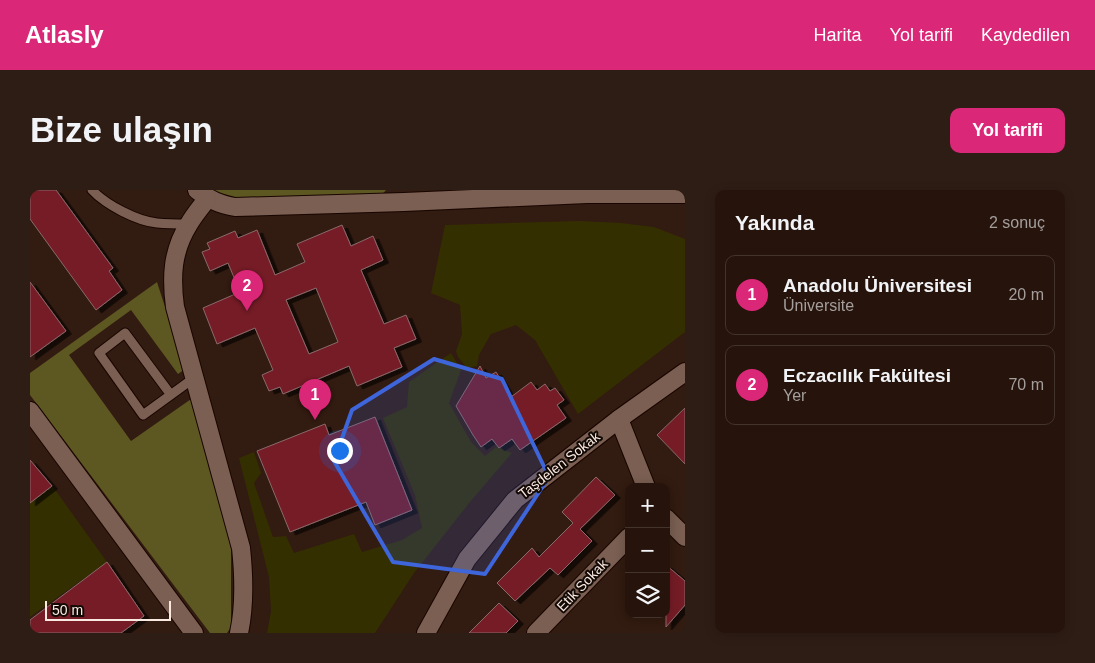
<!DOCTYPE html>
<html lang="tr">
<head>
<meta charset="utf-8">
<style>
  body { margin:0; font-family:Helvetica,sans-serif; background:#2e1d15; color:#f1f3f6 }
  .controls { position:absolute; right:15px; bottom:15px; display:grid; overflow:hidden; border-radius:10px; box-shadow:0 2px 12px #0003 }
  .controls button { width:45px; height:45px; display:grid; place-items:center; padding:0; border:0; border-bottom:1px solid #42332d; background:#26140c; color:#f1f3f6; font:25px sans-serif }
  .scale { position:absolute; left:15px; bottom:12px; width:126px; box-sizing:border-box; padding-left:5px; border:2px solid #f9e9e1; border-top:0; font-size:14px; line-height:18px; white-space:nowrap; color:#f9e9e1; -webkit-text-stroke:4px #130905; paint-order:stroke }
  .you { position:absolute; left:309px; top:260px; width:18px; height:18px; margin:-12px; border:4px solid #fff; border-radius:50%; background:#1a73e8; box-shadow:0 0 0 8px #1a73e833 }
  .badge { display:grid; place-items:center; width:32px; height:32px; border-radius:50%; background:#db2777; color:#fff; font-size:16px; font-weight:700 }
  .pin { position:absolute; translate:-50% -41px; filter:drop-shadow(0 1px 2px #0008) }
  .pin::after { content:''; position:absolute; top:26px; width:18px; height:15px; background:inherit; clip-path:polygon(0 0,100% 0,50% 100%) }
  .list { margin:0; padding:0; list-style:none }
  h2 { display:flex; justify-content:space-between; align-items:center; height:65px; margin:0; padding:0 20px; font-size:21px }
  h2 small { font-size:16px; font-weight:400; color:#a49e9d }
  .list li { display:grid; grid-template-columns:32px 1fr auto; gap:15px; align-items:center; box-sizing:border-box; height:80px; margin:0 10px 10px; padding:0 10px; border:1px solid #42332d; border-radius:10px }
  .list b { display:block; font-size:19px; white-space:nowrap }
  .list p { margin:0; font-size:16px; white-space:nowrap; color:#a49e9d }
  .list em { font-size:16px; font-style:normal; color:#a49e9d }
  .icon { flex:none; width:28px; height:28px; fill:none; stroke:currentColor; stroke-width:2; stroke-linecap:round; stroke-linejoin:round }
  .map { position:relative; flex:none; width:655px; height:443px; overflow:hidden; border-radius:10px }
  header { display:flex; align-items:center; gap:30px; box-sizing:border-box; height:70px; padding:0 25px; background:#db2777; color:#fff }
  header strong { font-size:24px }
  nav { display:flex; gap:28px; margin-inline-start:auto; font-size:18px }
  .intro { display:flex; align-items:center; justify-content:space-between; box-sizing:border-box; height:120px; padding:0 30px }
  h1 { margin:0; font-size:35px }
  .button { padding:12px 22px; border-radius:10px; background:#db2777; color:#fff; font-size:18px; font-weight:700 }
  main { display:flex; gap:30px; padding:0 30px }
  aside { flex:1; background:#26140c; border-radius:10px; box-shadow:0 2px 12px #0003 }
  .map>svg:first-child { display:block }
  .green { fill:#342f00 }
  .forest { fill:#5d5722 }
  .building { fill:#751b28; stroke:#8a6a6a; fill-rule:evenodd; filter:url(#shadow) }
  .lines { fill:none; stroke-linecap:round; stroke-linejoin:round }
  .lane-casing { stroke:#190500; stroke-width:11 }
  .street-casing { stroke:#190500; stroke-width:20 }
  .lane { stroke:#7a5f52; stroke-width:9 }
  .street { stroke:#7a5f52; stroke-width:18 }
  .marked { fill:#3e65d9; fill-opacity:0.2; stroke:#3e65d9; stroke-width:4; stroke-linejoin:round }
  .labels { text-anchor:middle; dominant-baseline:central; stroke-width:4; stroke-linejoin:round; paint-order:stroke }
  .street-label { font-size:14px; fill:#f9e9e1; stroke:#130905 }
</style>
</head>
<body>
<header>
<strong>Atlasly</strong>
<nav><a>Harita</a><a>Yol tarifi</a><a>Kaydedilen</a></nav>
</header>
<div class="intro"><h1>Bize ulaşın</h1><a class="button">Yol tarifi</a></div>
<main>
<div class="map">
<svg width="655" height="443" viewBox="0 0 655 443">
  <defs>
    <filter id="shadow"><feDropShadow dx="5.5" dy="3" stdDeviation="0" flood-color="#0009"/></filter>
  </defs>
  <rect width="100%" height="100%" fill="#321b10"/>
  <g class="green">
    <polygon points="549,31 591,33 624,37 655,49 655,142 548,224 505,150 486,135 461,144 449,165 447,176 437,178 428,167 426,161 432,144 430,115 401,103 415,35"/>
    <polygon points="421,163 431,180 419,213 441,252 455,266 466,257 482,263 440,312 384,383 345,443 237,443 241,421 239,387 209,268 224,262 231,283 224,293 243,347 256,346 264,363 324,344 332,362 372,350 392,338 385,305 353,228 377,217 379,192"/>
    <polygon points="21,294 77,372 0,427 0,311"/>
  </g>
  <g class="forest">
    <polygon points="178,0 356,0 349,8 214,13"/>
    <polygon points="127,92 155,179 148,184 101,120 39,165 101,251 164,207 201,358 201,437 197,443 180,443 0,205 0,183"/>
  </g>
  <g class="building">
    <polygon points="0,0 26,0 83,78 79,81 92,100 66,120 0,29"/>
    <path d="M 312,35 L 321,56 L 343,46 L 353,70 L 331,80 L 354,134 L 376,125 L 386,149 L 364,158 L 372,177 L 327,196 L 319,176 L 253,204 L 250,197 L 239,201 L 232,185 L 243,180 L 225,138 L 187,154 L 173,118 L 210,102 L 198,73 L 180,81 L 172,62 L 180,59 L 177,53 L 205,41 L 208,48 L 227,40 L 245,85 L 275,72 L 267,54 ZM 286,98 L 308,152 L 279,164 L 256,110 Z"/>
    <polygon points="0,92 36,141 0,167"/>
    <polygon points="450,176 456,188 466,182 481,207 501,192 507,200 515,194 520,201 525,198 534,210 527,215 536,228 490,260 482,249 469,258 462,249 451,257 443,245 426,216"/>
    <polygon points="655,218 655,274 627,245"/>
    <polygon points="345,227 382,320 345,335 336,312 260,342 227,261 295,234 299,245"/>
    <polygon points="0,270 22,296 0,313"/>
    <polygon points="566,287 585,305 550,339 562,351 528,385 520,378 485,411 467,393 502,358 509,367 543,333 532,322"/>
    <polygon points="77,372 114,426 91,443 0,443 0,430"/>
    <polygon points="636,375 655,391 655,415 636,437"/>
    <polygon points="469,413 488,431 476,443 439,443"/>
  </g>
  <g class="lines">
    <g class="lane-casing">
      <g id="lane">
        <path d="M 62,0 C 76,15 107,31 127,33 C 138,34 148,34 159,34"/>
        <polyline points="141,205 95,143 69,163 113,225 164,188"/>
      </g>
    </g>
    <g class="street-casing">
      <g id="street">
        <path d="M 167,0 C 180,10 189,14 205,17 L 374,12 L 557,4 L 655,4"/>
        <path d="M 177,9 C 171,17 164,25 159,34 C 142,61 141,87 145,117 L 211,358 C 214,386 215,415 209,443"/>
        <polyline points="0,221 164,443"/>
        <polyline points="589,229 616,297"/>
        <polyline points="636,328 655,347"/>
        <polyline points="396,443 437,369 485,310 589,229 655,182"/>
        <polyline points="506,443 599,347"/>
      </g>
    </g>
    <use href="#lane" class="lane"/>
    <use href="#street" class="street"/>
  </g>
  <path class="marked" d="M 404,169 L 472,189 L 519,287 L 455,384 L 363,372 L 304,271 L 322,220 Z"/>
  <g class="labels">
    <g class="street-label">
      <text transform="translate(529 275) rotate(-38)">Taşdelen Sokak</text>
      <text transform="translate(552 395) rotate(-46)">Etik Sokak</text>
    </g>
  </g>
</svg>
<div class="controls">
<button>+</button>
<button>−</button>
<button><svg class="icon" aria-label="layers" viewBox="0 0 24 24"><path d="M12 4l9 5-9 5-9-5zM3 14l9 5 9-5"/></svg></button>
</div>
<div class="scale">50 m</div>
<div class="you"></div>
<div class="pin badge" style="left:285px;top:230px">1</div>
<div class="pin badge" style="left:217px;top:121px">2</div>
</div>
<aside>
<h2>Yakında<small>2 sonuç</small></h2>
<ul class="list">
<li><span class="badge">1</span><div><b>Anadolu Üniversitesi</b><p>Üniversite</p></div><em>20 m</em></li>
<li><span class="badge">2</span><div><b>Eczacılık Fakültesi</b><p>Yer</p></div><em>70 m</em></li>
</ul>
</aside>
</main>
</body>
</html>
